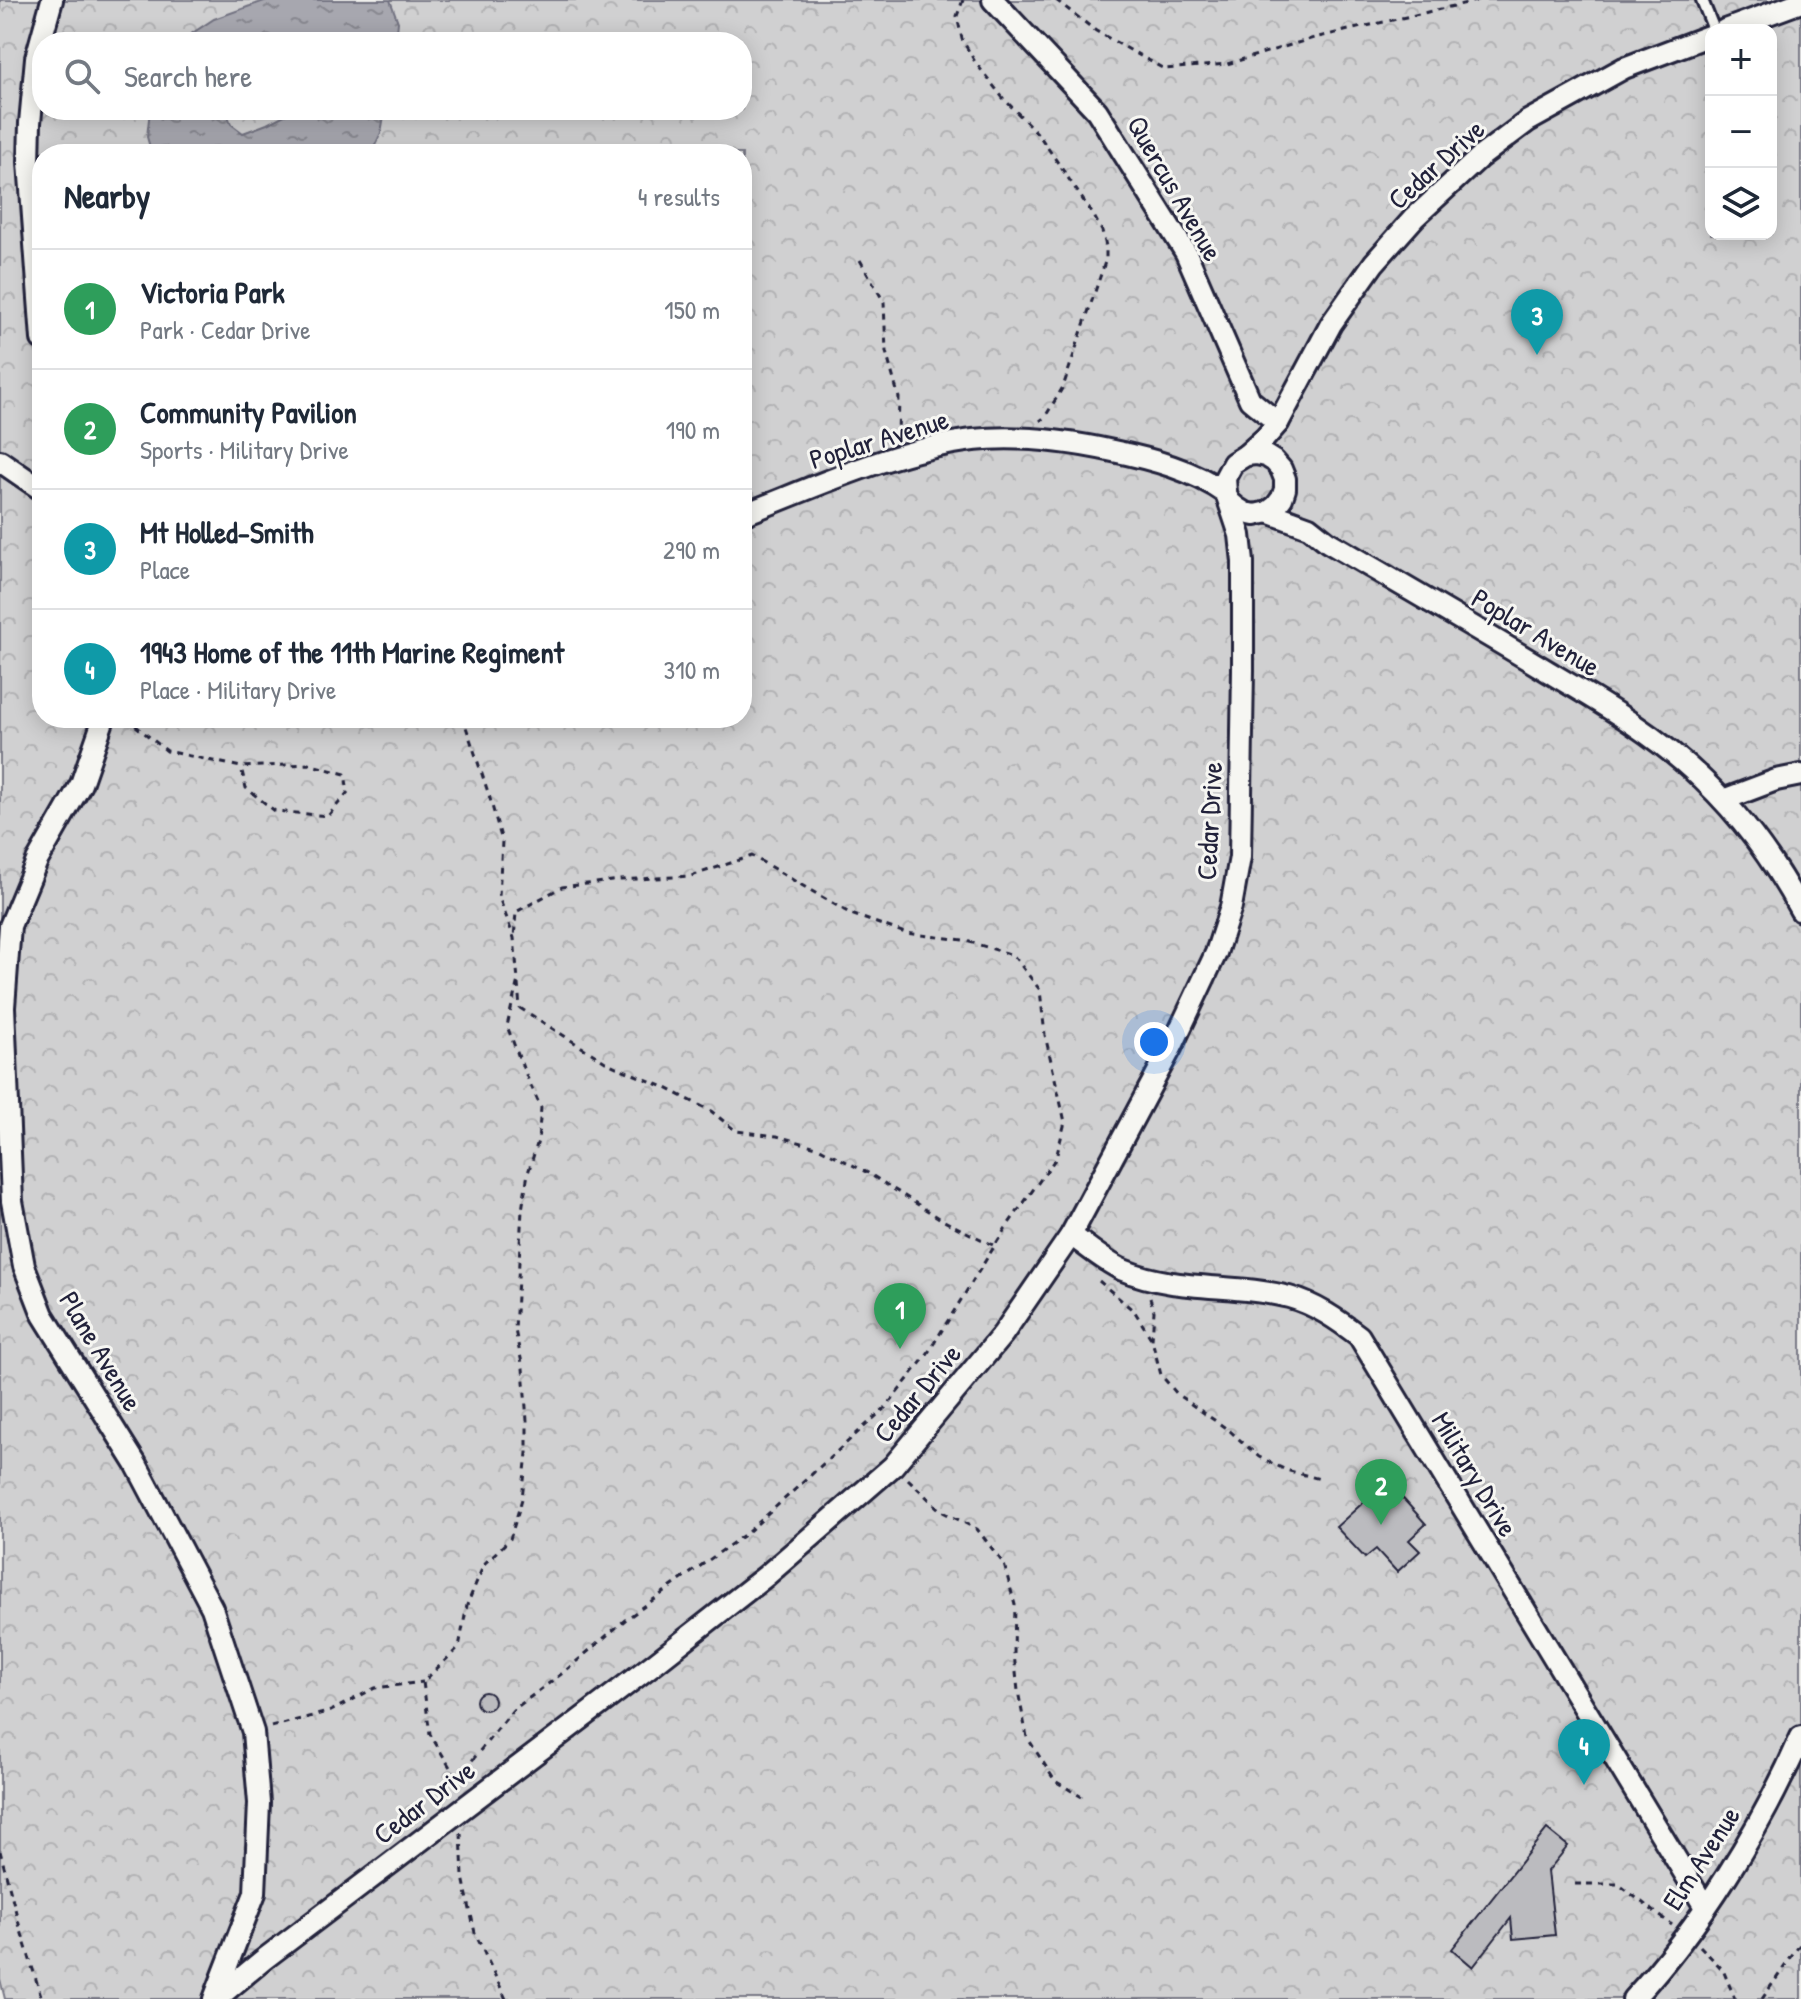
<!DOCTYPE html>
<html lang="en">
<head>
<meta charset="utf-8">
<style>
  body { margin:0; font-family:"Patrick Hand",sans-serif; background:#f2f2f3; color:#1f2937 }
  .controls { position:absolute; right:24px; top:24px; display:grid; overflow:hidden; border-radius:16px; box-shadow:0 4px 20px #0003 }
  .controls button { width:72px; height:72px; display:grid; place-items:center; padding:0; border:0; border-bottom:2px solid #e0e1e3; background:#fff; color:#1f2937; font:40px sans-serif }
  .you { position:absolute; left:1154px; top:1042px; width:28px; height:28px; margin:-20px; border:6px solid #fff; border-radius:50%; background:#1a73e8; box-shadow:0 0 0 12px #1a73e833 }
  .badge { display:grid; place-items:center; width:52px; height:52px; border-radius:50%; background:#7c3aed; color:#fff; font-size:26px; font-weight:700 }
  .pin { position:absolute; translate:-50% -66px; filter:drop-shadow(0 2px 4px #0008) }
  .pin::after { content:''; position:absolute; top:42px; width:28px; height:24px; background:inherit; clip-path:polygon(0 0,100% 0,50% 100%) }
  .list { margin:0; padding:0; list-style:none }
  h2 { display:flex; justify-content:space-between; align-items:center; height:104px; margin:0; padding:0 32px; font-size:34px }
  h2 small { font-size:26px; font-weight:400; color:#747a83 }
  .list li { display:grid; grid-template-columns:52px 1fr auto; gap:24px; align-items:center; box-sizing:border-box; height:120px; padding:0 32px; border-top:2px solid #e0e1e3 }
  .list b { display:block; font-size:30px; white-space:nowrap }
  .list p { margin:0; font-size:26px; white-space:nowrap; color:#747a83 }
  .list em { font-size:26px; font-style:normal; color:#747a83 }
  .icon { flex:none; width:44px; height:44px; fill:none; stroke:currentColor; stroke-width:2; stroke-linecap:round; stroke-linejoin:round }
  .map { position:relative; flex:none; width:1801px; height:1999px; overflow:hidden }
  .search { position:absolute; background:#fff; box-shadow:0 4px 20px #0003; left:32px; top:32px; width:720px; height:88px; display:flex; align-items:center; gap:20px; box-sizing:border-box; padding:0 28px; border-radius:32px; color:#747a83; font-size:30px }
  .panel { position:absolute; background:#fff; box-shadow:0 4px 20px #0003; left:32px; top:144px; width:720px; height:584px; border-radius:32px }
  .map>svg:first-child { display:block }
  .forest { fill:url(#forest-crowns); stroke:#797986; stroke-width:2; fill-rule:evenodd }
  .water { fill:url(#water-ripples); stroke:#727281; stroke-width:2 }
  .building { fill:#bbbbbf; stroke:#22223b; stroke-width:2 }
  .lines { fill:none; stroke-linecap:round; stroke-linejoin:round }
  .lane-casing { stroke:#22223b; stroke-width:16 }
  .street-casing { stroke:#22223b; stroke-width:26 }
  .path { stroke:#22223b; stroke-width:3; stroke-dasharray:6 6; stroke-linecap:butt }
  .lane { stroke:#f6f6f2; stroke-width:10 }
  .street { stroke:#f6f6f2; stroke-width:20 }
  .labels { text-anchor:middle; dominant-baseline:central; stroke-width:6; stroke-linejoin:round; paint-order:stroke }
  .street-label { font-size:28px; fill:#22223b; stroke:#f6f6f2 }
</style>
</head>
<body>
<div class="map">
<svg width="1801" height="1999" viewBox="0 0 1801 1999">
  <defs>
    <pattern id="forest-crowns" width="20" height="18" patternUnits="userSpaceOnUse" patternTransform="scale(2)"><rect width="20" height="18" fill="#d0d0d1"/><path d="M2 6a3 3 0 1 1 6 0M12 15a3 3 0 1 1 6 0" fill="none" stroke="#b2b2b4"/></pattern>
    <pattern id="water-ripples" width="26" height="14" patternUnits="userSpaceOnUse" patternTransform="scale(2)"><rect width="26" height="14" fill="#a7a7af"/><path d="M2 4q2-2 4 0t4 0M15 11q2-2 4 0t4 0" fill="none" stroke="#888890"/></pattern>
  </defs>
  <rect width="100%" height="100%" fill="#eeeeeb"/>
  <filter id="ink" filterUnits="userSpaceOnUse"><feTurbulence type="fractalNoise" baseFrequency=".0125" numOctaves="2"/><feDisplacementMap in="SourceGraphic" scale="16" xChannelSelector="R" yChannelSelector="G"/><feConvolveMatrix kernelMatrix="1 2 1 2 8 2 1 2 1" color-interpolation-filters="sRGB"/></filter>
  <g filter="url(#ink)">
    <path class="forest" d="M 0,0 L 1801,0 L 1801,1999 L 5,1999 L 0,1979 ZM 1711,30 L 1771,30 L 1771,234 L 1711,234 ZM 42,42 L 742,42 L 742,110 L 42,110 ZM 42,154 L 742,154 L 742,718 L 42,718 Z"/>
    <g class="water">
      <polygon points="267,0 390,0 398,22 396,42 327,42 321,38 302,37 283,42 179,42 214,19"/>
      <polygon points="150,110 226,110 231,124 243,133 267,124 294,110 385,110 381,133 371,154 152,154 147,137"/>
    </g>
    <g class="building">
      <polygon points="1387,1481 1426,1524 1409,1540 1420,1551 1397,1572 1376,1549 1365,1558 1336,1527"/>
      <circle cx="485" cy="1701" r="9"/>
      <polygon points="1547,1829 1568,1846 1548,1871 1555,1935 1513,1939 1511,1918 1473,1967 1452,1949"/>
    </g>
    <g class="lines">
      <g class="lane-casing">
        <polyline id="lane" points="1702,0 1714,30"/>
      </g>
      <g class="street-casing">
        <g id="street">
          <polyline points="993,0 1097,111 1186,253 1250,400 1278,423"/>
          <polyline points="1725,30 1801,2"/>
          <polyline points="42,339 29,162 30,123 36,58 52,0"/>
          <polyline points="1246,455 1265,438 1278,423 1331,324 1374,263 1414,218 1480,157 1528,121 1624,68 1711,35"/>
          <polyline points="0,461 42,490"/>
          <path d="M 1268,512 L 1309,527 L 1328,542 C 1402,585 1476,628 1549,672 C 1603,704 1658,736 1703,780 C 1743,818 1775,863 1801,911"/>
          <path d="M 742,515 C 817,486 893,450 973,440 C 1020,435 1067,441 1113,451 C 1152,459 1193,470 1226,493"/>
          <polyline points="104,718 81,784 37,861 10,926 4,1007 12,1201 24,1266 43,1315 136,1464 212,1608 253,1732 259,1803 255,1893 214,1999"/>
          <polyline points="1723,800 1776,780 1801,775"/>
          <path d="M 1071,1235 C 1088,1247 1105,1262 1123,1270 C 1176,1292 1235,1283 1289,1297 C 1315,1304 1338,1320 1359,1336 L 1705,1907"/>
          <polyline points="216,1999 263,1960 655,1663 766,1576 893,1466 1003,1334 1071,1235 1172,1046 1216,953 1231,907 1240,857 1243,670 1243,562 1240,535 1226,493 1225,478 1233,463 1246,455 1256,454 1266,456 1274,461 1281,469 1285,479 1285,489 1282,498 1276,506 1268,512 1255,515 1245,513 1237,508 1230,502"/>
          <path d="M 1633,1999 C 1701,1926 1761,1828 1801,1737"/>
        </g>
      </g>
      <g class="path">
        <polyline points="963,0 957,16 962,39 975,62 1003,98 1039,135 1094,216 1102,231 1106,246 1106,259 1063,387 1045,417 1040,421"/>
        <polyline points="1056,0 1096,31 1164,69 1227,64 1314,38 1480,0"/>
        <polyline points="860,260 884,302 886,352 899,398 898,436"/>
        <polyline points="126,718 167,751 241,767 308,764 345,774 348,792 328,816 275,811 246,788 241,767"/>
        <polyline points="518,984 520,1008 607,1063 664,1087 711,1111 736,1131 777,1136 820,1148 868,1173 944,1221 995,1246"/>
        <polyline points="1099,1281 1135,1312 1152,1340"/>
        <polyline points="1150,1298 1154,1311 1152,1340 1161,1375 1178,1395 1230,1431 1259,1457 1286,1470 1320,1479"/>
        <polyline points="908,1479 941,1511 977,1529 1004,1564 1015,1605 1014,1654 1018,1691 1027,1737 1055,1781 1082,1797"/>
        <polyline points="271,1727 331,1711 375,1688 423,1682"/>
        <polyline points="457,1779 513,1710 564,1672 625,1620 748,1532 886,1407 926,1356 1007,1226 1056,1158 1065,1122 1045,1035 1040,990 1013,955 963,940 905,933 851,914 752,856 691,876 620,880 562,887 516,912 514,938"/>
        <polyline points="458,1789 457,1779 430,1734 423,1682 459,1647 467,1605 484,1564 510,1539 522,1499 527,1453 527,1421 523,1368 515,1330 522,1210 528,1173 538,1141 541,1108 523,1068 507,1026 518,980 514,938 499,897 502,841 489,795 463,718"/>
        <polyline points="461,1833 463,1877 475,1933 506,1999"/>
        <polyline points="0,1851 19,1924 42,1999"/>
        <polyline points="1575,1884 1618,1884 1672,1925"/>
        <polyline points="1700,1946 1723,1970 1735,1999"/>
        <polyline points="1762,1999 1801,1943"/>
      </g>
      <use href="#lane" class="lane"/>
      <use href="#street" class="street"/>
    </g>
  </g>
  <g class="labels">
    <g class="street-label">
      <text transform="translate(1436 164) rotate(-42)">Cedar Drive</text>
      <text transform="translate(1175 188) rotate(60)">Quercus Avenue</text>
      <text transform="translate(879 439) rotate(-17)">Poplar Avenue</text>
      <text transform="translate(1536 632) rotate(31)">Poplar Avenue</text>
      <text transform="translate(1209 821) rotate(-87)">Cedar Drive</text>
      <text transform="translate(101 1351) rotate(59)">Plane Avenue</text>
      <text transform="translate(917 1393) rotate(-50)">Cedar Drive</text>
      <text transform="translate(1475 1474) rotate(59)">Military Drive</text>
      <text transform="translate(424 1802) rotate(-37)">Cedar Drive</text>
      <text transform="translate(1701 1858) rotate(-57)">Elm Avenue</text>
    </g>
  </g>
</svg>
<div class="controls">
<button>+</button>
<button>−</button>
<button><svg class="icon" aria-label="layers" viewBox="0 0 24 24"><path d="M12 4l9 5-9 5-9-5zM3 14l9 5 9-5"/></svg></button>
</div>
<div class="you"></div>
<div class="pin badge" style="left:900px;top:1349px;background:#2e9e5b">1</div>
<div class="pin badge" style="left:1381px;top:1525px;background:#2e9e5b">2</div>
<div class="pin badge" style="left:1537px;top:355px;background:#0f9aa8">3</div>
<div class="pin badge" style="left:1584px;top:1785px;background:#0f9aa8">4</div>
<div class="search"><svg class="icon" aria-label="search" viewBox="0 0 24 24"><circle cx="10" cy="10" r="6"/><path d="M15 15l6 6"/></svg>Search here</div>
<section class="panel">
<h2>Nearby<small>4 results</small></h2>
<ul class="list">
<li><span class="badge" style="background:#2e9e5b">1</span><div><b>Victoria Park</b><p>Park · Cedar Drive</p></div><em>150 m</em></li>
<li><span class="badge" style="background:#2e9e5b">2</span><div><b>Community Pavilion</b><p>Sports · Military Drive</p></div><em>190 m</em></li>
<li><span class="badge" style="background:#0f9aa8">3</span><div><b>Mt Holled-Smith</b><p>Place</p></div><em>290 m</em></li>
<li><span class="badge" style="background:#0f9aa8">4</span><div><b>1943 Home of the 11th Marine Regiment</b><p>Place · Military Drive</p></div><em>310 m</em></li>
</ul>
</section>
</div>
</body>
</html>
